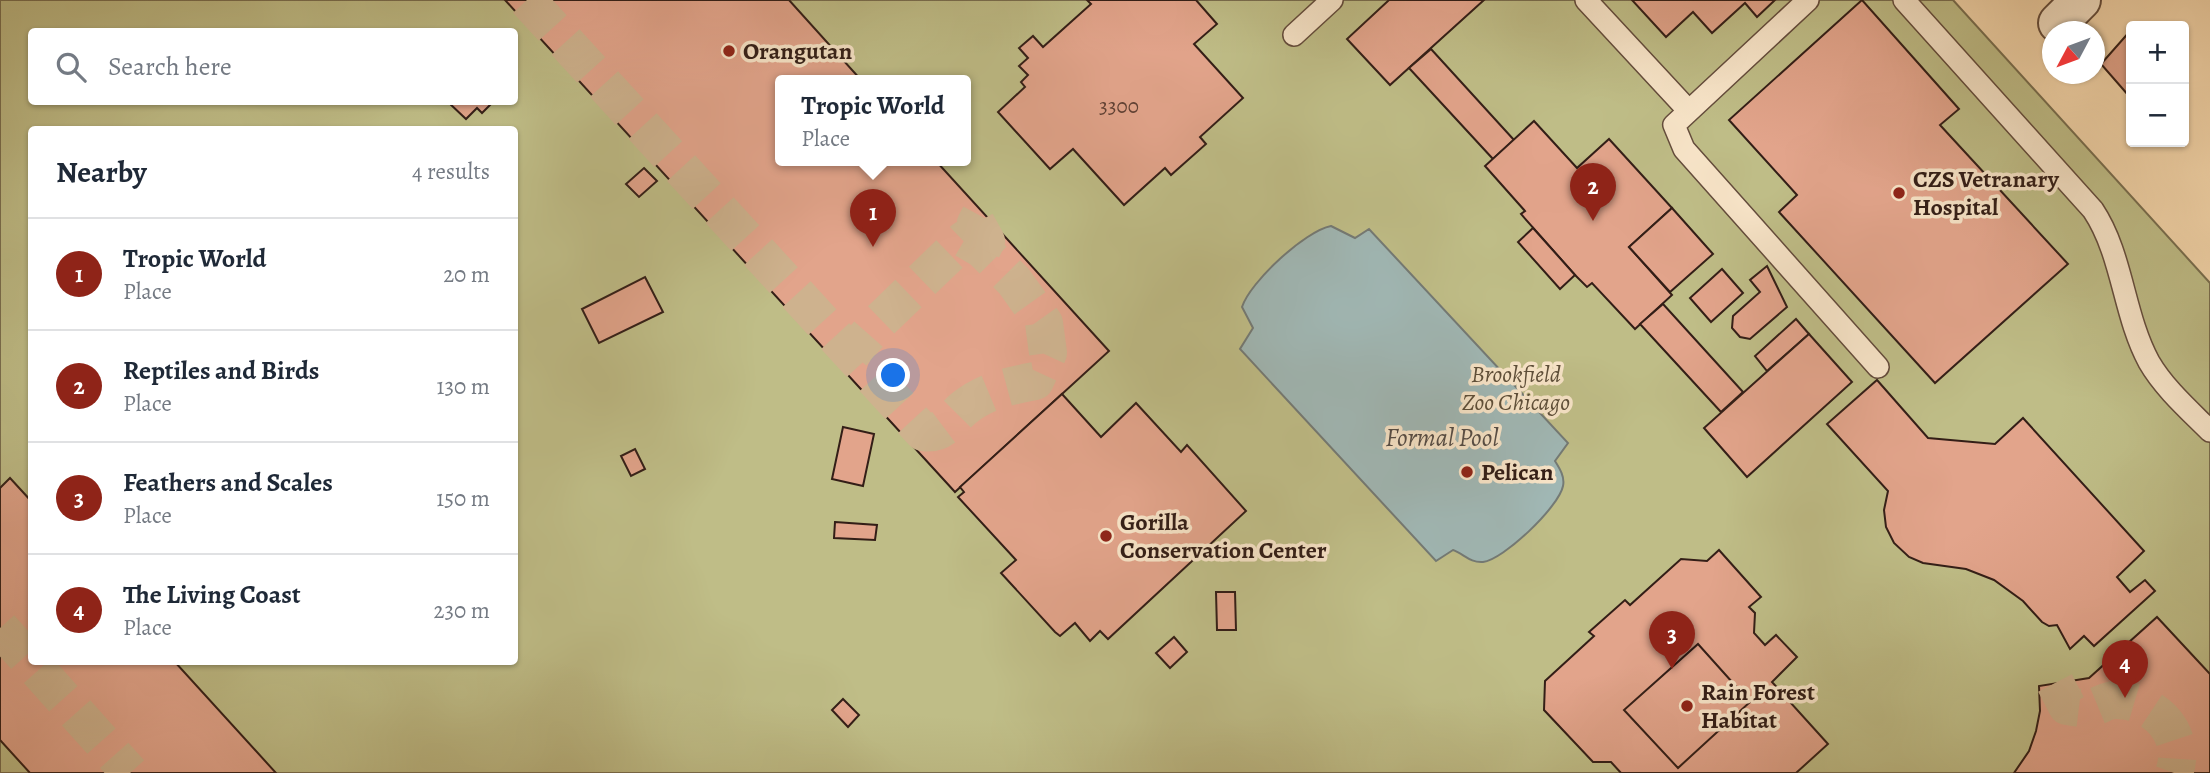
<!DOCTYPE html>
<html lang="en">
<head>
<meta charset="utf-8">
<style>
  body { margin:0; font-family:Alegreya,serif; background:#f6f6f7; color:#1f2937 }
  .controls { position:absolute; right:21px; top:21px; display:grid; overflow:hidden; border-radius:7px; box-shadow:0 2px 5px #0004 }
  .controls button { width:63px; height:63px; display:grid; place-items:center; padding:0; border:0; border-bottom:2px solid #e0e1e3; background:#fff; color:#1f2937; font:35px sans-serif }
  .compass { position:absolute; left:2042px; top:21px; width:63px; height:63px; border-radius:50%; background:#fff; box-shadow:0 2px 5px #0004; rotate:229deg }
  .you { position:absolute; left:894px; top:376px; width:24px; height:24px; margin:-18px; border:5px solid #fff; border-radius:50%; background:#1a73e8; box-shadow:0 0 0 10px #1a73e833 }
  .badge { display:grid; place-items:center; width:46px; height:46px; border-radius:50%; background:#8f2418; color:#fff; font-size:23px; font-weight:700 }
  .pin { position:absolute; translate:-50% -58px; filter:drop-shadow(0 2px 4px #0008) }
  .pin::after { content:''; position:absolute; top:37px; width:24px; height:21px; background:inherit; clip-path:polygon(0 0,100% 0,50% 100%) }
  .popup { position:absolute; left:775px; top:75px; width:196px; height:91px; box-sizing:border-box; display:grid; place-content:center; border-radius:7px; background:#fff; filter:drop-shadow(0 2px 5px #0005); font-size:23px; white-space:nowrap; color:#747a83 }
  .popup b { font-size:26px; color:#1f2937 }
  .popup::after { content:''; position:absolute; left:50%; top:100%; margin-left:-14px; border:14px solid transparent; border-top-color:#fff }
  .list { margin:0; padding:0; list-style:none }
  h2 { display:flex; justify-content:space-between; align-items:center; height:91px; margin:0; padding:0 28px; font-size:30px }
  h2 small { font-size:23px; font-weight:400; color:#747a83 }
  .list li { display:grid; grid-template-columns:46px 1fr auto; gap:21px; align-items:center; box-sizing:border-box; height:112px; padding:0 28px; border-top:2px solid #e0e1e3 }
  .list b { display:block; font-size:26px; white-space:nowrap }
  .list p { margin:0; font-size:23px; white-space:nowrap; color:#747a83 }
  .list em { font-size:23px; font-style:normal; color:#747a83 }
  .icon { flex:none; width:38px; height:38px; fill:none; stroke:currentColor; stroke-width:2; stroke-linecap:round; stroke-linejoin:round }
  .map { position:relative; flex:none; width:2210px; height:773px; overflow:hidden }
  .search { position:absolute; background:#fff; box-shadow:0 2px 5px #0004; left:28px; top:28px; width:490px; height:77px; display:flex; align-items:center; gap:18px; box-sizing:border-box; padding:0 24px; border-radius:7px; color:#747a83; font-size:26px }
  .panel { position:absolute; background:#fff; box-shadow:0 2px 5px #0004; left:28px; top:126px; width:490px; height:539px; border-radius:7px }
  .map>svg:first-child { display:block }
  .green { fill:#bfbd87; stroke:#796e4f; stroke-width:2; fill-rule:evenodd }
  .water { fill:#a0b7b4; stroke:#747a75; stroke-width:2 }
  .building { fill:#e2a48b; stroke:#331e17; stroke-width:2 }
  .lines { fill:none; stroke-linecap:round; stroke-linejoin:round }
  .street-tunnel { stroke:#ceb28e; stroke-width:38; stroke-dasharray:38 19; stroke-linecap:butt }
  .lane-casing { stroke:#644c3c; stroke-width:24 }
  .street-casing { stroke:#644c3c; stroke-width:42 }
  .lane { stroke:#f8e5c9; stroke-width:21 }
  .street { stroke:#f8e5c9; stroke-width:38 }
  .poi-dot { fill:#8f2418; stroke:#f8e5c9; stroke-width:2.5 }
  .labels { text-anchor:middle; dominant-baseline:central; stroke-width:7; stroke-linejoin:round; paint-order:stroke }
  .number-label { font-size:21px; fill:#5f4034 }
  .poi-label { font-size:24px; font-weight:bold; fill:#331e17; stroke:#f8e5c9; text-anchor:start }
  .park-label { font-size:24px; font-style:italic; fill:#5d4e39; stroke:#f8e5c9 }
  .water-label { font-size:26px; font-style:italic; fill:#544c46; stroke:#f8e5c9 }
</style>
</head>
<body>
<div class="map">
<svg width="2210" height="773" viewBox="0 0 2210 773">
  <rect width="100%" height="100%" fill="#f5d7ac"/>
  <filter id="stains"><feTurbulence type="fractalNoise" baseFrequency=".00286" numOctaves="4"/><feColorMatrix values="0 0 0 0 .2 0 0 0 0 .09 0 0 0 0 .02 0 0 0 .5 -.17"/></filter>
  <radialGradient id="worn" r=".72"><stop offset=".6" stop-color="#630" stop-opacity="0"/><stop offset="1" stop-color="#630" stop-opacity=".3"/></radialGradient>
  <path class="green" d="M 0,0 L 1953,0 L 2210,283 L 2210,773 L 0,773 ZM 32,32 L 514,32 L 514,102 L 32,102 ZM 780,81 L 966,81 L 966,161 L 780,161 ZM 32,130 L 514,130 L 514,662 L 32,662 Z"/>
  <path class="water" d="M 1331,226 L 1355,238 L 1369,229 L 1568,443 L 1555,461 C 1560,469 1565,477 1563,486 C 1559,507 1503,560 1483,562 C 1470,563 1464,554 1453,550 L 1436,561 L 1240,349 L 1253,328 L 1242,307 C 1250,282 1305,231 1331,226 Z"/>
  <g class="building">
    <polygon points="505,0 789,0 862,81 780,81 780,161 936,161 1109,351 955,492"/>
    <polygon points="1087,0 1196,0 1217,24 1194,44 1243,98 1200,137 1206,144 1171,175 1165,168 1124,205 1073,149 1050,169 998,112 1025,87 1021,82 1028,75 1019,66 1028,58 1019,48 1033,36 1043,47 1091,4"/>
    <polygon points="1389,0 1484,0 1390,85 1347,39"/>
    <polygon points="1632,0 1775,0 1757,17 1745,3 1712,33 1693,12 1666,37"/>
    <polygon points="1862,0 1959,109 1940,125 2068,264 1935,383 1779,212 1797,195 1729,120"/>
    <polygon points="2131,30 2131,93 2129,96 2101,64"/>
    <polygon points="1431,49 1514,140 1493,159 1409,68"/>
    <polygon points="448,102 493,102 482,113 477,108 466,119"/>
    <polygon points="1534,121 1577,168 1609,139 1672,208 1629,247 1672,295 1635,329 1592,283 1587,287 1575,275 1521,214 1525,211 1485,166"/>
    <polygon points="644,168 657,181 639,197 626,184"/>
    <polygon points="1672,208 1713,254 1670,292 1629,247"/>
    <polygon points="1533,228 1575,275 1560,289 1518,242"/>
    <polygon points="1767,266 1787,307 1750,339 1740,337 1732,328 1733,316 1760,292 1750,280"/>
    <polygon points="1722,269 1743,293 1711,322 1690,298"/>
    <polygon points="645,277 663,312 599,343 582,309"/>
    <polygon points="1663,304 1743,392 1721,412 1640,324"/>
    <polygon points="1796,319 1809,334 1767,371 1755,356"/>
    <polygon points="1809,334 1852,382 1747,477 1704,428"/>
    <polygon points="1877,380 1928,438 1995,444 2023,418 2144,551 2117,577 2130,592 2145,580 2155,591 2094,646 2084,636 2070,649 2057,625 2049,626 2042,622 2023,601 1994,580 1966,569 1923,563 1909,557 1894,543 1886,527 1884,510 1888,491 1827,424"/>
    <polygon points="1062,394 1101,437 1136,403 1181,452 1187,445 1246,511 1108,639 1100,631 1090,641 1075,623 1060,636 1055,632 1001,573 1016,560 958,497 964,492 960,487"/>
    <polygon points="843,427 874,434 863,486 832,479"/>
    <polygon points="635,449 645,469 631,476 621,456"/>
    <polygon points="10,478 32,502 32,662 175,662 276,773 30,773 0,740 0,488"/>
    <polygon points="835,522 877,525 875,540 834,538"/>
    <polygon points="1719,550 1761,597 1749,607 1755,613 1754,633 1765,645 1776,635 1797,657 1772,682 1828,744 1796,773 1621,773 1611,762 1593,762 1544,710 1545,681 1594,636 1589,632 1625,600 1630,605 1681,559 1707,561"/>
    <polygon points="1216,592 1235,592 1236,630 1217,630"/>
    <polygon points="2157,617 2210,674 2210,773 2014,773 2029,751 2036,731 2040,711 2039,686 2089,678"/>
    <polygon points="1174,637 1187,652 1170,668 1156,653"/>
    <polygon points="1698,644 1750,702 1678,768 1624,710"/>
    <polygon points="843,699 859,715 848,727 832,710"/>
  </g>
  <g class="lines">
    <g class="street-tunnel">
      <path d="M 527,0 L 923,432 C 943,436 950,419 964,408 C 985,391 1009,386 1035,381 L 1048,353 L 1044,323 L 1014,281 L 982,249 L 965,239 L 881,320 L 852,353"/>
      <polyline points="982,249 986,241 976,223 982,212"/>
      <polyline points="0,628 130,773"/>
      <path d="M 2055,683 L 2067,706 C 2074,707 2082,709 2089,708 C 2098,707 2106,700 2115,700 C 2154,699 2188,735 2174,773"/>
    </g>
    <g class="lane-casing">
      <g id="lane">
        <polyline points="1586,0 1688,110"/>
        <polyline points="1808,0 1674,125 1684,149 1878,367"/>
        <path d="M 1904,0 L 2093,210 C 2123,255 2123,314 2149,362 C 2164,388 2189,410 2210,431"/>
        <polyline points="1294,35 1332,0"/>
      </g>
    </g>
    <g class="street-casing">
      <polyline id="street" points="2058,23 2081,0"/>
    </g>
    <use href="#lane" class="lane"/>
    <use href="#street" class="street"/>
  </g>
  <g class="poi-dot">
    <circle cx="729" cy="51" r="7"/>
    <circle cx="1899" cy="193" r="7"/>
    <circle cx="1467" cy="472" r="7"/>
    <circle cx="1106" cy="536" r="7"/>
    <circle cx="1687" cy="706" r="7"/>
  </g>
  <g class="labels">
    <g class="number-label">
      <text x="1119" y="106">3300</text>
    </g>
    <g class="poi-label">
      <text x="743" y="51">Orangutan</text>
      <text x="1913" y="179">CZS Vetranary<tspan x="1913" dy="28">Hospital</tspan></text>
      <text x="1481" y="472">Pelican</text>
      <text x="1120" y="522">Gorilla<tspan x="1120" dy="28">Conservation Center</tspan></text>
      <text x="1701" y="692">Rain Forest<tspan x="1701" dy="28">Habitat</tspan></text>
    </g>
    <g class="park-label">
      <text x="1516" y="374">Brookfield<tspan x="1516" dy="28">Zoo Chicago</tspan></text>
    </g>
    <g class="water-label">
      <text x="1442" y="437">Formal Pool</text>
    </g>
  </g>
  <rect width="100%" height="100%" filter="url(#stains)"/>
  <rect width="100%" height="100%" fill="url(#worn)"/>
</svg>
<div class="controls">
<button>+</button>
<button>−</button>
</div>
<svg class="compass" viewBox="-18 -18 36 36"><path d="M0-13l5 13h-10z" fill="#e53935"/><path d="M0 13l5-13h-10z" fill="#747a83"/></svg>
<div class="you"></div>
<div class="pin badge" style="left:873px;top:247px">1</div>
<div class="popup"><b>Tropic World</b>Place</div>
<div class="pin badge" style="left:1593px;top:221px">2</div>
<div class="pin badge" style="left:1672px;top:669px">3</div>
<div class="pin badge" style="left:2125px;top:698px">4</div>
<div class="search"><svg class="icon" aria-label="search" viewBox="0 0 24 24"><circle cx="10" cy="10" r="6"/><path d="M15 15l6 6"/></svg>Search here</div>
<section class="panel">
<h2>Nearby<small>4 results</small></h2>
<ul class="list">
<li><span class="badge">1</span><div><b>Tropic World</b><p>Place</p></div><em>20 m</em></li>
<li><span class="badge">2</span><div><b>Reptiles and Birds</b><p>Place</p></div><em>130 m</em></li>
<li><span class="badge">3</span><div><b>Feathers and Scales</b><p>Place</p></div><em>150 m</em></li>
<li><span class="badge">4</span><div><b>The Living Coast</b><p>Place</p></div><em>230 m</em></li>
</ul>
</section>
</div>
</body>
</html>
